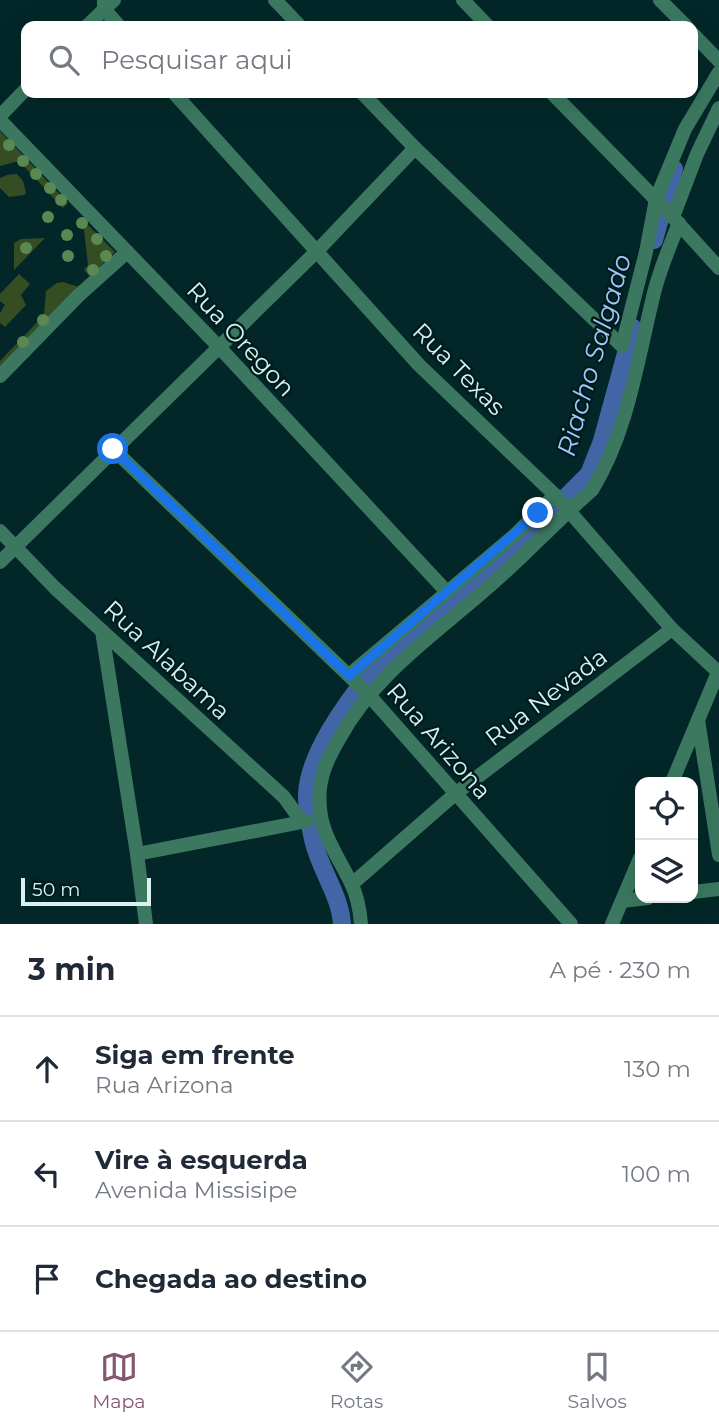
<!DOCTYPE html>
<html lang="pt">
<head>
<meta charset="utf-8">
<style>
  body { margin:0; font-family:Montserrat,sans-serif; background:#f2f2f3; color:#1f2937 }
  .controls { position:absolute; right:21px; bottom:21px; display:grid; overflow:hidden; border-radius:14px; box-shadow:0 7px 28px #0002 }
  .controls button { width:63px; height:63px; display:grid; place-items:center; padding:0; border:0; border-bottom:2px solid #e0e1e3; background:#fff; color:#1f2937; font:35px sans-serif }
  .scale { position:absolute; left:21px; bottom:18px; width:130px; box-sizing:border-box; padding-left:7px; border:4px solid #d9f1f1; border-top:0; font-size:19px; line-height:24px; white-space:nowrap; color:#d9f1f1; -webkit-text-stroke:5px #001d1e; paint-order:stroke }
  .stop { position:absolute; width:21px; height:21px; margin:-16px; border:5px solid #1a73e8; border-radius:50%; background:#fff }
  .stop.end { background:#1a73e8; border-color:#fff; box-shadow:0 2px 7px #0008 }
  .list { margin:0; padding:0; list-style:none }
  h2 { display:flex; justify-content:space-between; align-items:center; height:91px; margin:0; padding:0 28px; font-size:30px }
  h2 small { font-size:23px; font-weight:400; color:#747a83 }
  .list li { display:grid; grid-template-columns:46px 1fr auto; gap:21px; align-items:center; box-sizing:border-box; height:105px; padding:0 28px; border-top:2px solid #e0e1e3 }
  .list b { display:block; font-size:26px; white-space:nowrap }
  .list p { margin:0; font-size:23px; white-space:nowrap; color:#747a83 }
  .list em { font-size:23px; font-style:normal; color:#747a83 }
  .icon { flex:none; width:38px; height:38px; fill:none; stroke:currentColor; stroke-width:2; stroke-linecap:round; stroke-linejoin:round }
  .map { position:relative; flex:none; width:719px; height:924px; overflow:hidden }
  .search { position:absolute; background:#fff; box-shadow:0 7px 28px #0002; left:21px; right:21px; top:21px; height:77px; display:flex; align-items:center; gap:18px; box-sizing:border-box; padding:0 24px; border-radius:14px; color:#747a83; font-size:26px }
  .sheet { height:406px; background:#fff }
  nav { display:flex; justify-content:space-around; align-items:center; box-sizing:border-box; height:98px; border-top:2px solid #e0e1e3; background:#fff; font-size:19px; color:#747a83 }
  nav a { display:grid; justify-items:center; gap:4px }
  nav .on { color:#845672 }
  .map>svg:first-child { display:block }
  .green { fill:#354d23 }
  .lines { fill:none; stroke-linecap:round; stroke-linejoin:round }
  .canal { stroke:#4266a5; stroke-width:18 }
  .minor { stroke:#3b785f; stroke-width:14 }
  .tertiary { stroke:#3b785f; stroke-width:14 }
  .tree { fill:#5a8853 }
  .route { stroke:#1a73e8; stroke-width:9 }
  .labels { text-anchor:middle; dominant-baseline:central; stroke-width:5; stroke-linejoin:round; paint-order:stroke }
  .street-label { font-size:24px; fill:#d9f1f1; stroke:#001d1e }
  .water-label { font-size:26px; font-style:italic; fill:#a6c6fc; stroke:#001d1e }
</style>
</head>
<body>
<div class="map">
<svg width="719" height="924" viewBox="0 0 719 924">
  <rect width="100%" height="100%" fill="#032728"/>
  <g class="green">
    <polygon points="0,131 68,203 63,208 19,161 0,166"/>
    <polygon points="17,174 23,181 26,193 24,195 9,197 0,188 0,178 7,175"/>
    <polygon points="81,218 115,252 90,276 84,270 88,265 84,230 77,222"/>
    <polygon points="45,238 14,270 14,243 21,239"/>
    <polygon points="19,274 30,284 21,295 26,305 5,327 0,323 0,313 5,305 0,301 0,294"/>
    <polygon points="63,282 79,287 0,369 0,361 44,315 46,291 57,283"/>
  </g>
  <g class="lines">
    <g class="canal">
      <polyline points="654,240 674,169"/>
      <path d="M 342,924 C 340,895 321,871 314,843 C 311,832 307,808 307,796 C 307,757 346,703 370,674 L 566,497 L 589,474 L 602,441 L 633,328"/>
    </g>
    <g class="minor">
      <polyline points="275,0 300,26"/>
      <polyline points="463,0 488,26"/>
      <polyline points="660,0 686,26"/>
      <polyline points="104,1 104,9 119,26"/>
      <polyline points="87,26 114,0"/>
      <polyline points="693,34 719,61"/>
      <polyline points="174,93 419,365 555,495 672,629 718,672"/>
      <polyline points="362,93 415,148 622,346 646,252 656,199 685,129 719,72"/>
      <polyline points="552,93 669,213 719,268"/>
      <polyline points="0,116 26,89"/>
      <polyline points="0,120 219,347 447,592"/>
      <polyline points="673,217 697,154 719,108"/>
      <polyline points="0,376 78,296 127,252"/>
      <polyline points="113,449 368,694 571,924"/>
      <polyline points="0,531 55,588 284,797 302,822"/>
      <polyline points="0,562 317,251 415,148"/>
      <polyline points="102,631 137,854 146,924"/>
      <polyline points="349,675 516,534 555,495"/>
      <polyline points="698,720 719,855"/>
      <polyline points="137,854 307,821"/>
      <polyline points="352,884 455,794 672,629"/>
      <path d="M 361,924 C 360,911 357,895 351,883 C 335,850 316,829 320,788 C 322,770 330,755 339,739 C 378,668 445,628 503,574 C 533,547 561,517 592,490 C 629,430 638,356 655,289 C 661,267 670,245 679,223"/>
    </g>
    <g class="tertiary">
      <polyline points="672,782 719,670"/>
      <polyline points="693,892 719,889"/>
      <polyline points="622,901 648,898"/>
      <polyline points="612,924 640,858"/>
    </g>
  </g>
  <g class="tree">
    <circle cx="9" cy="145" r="6"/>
    <circle cx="23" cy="161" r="6"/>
    <circle cx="36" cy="174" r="6"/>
    <circle cx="50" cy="188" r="6"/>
    <circle cx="61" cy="200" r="6"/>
    <circle cx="48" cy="217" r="6"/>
    <circle cx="82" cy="223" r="6"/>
    <circle cx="67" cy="235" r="6"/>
    <circle cx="97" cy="239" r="6"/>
    <circle cx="26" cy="248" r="6"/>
    <circle cx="68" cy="256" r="6"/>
    <circle cx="106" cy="256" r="6"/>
    <circle cx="93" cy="270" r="6"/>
    <circle cx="43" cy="320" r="6"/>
    <circle cx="23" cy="342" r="6"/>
  </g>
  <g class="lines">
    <polyline class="route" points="113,449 349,676 538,513"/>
  </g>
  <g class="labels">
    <g class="street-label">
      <text transform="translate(241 339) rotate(47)">Rua Oregon</text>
      <text transform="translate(459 369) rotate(45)">Rua Texas</text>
      <text transform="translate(167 660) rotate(43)">Rua Alabama</text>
      <text transform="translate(546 697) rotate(-37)">Rua Nevada</text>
      <text transform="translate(439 741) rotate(49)">Rua Arizona</text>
    </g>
    <g class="water-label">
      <text transform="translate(594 355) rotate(-74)">Riacho Salgado</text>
    </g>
  </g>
</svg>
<div class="controls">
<button><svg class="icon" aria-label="locate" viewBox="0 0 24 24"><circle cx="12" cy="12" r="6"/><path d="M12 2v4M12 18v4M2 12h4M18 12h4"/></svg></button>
<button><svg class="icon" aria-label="layers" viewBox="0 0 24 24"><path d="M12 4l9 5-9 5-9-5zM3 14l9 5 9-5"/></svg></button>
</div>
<div class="scale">50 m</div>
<div class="stop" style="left:113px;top:449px"></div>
<div class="stop end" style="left:538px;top:513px"></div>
<div class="search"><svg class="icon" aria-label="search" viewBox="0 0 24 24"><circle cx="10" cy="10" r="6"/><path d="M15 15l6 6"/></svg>Pesquisar aqui</div>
</div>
<section class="sheet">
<h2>3 min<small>A pé · 230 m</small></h2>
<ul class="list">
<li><svg class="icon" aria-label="ahead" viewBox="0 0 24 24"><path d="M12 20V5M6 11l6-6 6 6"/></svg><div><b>Siga em frente</b><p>Rua Arizona</p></div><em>130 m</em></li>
<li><svg class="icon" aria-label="left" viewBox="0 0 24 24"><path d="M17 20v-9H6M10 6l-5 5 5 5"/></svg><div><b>Vire à esquerda</b><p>Avenida Missisipe</p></div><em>100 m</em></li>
<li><svg class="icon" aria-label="arrive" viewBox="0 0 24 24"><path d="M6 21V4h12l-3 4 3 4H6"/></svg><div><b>Chegada ao destino</b></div></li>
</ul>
</section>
<nav>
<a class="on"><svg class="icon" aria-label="map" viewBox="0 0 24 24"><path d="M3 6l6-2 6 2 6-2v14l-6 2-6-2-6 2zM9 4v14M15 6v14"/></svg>Mapa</a>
<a><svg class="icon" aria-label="directions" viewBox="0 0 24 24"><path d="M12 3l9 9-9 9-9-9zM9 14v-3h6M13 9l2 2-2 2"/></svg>Rotas</a>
<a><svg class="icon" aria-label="saved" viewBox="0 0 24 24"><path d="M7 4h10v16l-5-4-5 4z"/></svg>Salvos</a>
</nav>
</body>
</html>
